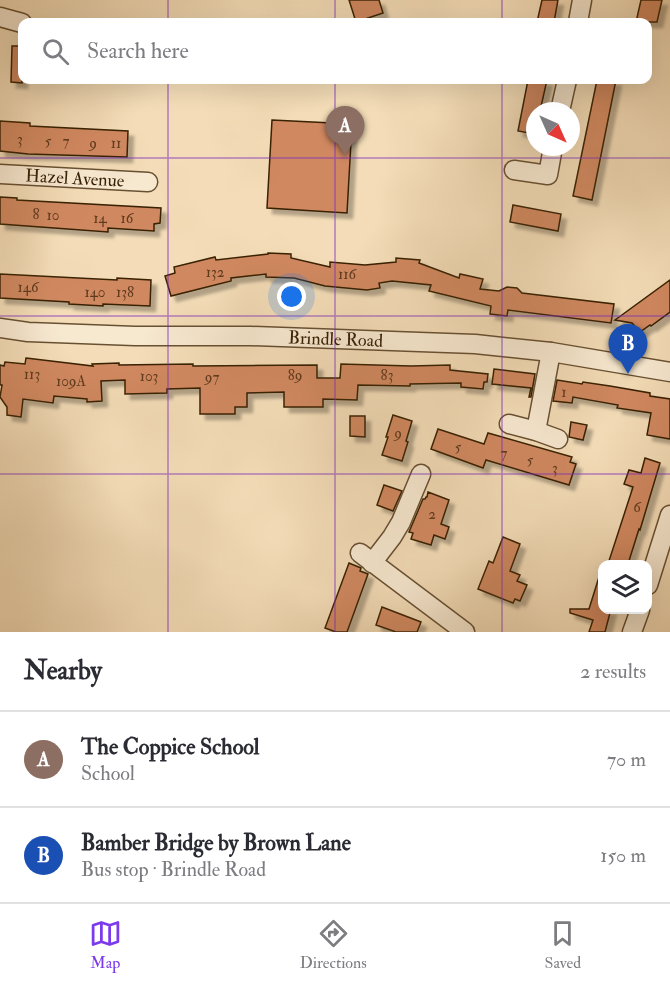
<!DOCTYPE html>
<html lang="en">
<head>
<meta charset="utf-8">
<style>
  body { margin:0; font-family:"IM FELL Double Pica",serif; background:#f7f7f7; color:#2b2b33 }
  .controls { position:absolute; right:18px; bottom:18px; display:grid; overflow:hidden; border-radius:12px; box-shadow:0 6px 24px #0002 }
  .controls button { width:54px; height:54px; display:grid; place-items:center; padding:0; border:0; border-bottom:2px solid #e1e1e2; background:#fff; color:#2b2b33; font:30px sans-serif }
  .compass { position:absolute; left:526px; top:102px; width:54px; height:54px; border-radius:50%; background:#fff; box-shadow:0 6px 24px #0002; rotate:135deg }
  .you { position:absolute; left:292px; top:297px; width:21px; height:21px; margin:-15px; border:4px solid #fff; border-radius:50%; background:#1a73e8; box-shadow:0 0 0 9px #1a73e833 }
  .badge { display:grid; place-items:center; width:39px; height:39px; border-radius:50%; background:#7c3aed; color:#fff; font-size:20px; font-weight:700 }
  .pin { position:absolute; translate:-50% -50px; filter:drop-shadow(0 2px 3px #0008) }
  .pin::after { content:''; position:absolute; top:32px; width:21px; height:18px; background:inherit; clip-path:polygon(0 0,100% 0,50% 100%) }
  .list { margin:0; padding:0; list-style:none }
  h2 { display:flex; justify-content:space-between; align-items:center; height:78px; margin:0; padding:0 24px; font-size:26px }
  h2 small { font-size:20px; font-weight:400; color:#7c7c81 }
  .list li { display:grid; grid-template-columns:39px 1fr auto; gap:18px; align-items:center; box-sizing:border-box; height:96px; padding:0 24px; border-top:2px solid #e1e1e2 }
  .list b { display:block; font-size:22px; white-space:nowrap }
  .list p { margin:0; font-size:20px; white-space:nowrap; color:#7c7c81 }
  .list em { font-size:20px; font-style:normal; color:#7c7c81 }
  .icon { flex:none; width:33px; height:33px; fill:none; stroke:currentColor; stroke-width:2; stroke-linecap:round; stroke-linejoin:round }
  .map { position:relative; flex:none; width:670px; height:632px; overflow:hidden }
  .search { position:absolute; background:#fff; box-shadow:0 6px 24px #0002; left:18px; right:18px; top:18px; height:66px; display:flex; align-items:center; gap:15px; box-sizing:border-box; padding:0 21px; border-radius:12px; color:#7c7c81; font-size:22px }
  .sheet { height:270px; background:#fff }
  nav { display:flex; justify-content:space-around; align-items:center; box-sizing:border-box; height:84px; border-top:2px solid #e1e1e2; background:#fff; font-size:16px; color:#7c7c81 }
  nav a { display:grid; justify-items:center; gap:3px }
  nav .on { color:#7c3aed }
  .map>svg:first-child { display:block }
  .building { fill:#d08861; stroke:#392106; stroke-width:1.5; filter:url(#shadow) }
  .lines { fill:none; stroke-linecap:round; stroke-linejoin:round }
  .minor-casing { stroke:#685032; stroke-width:21 }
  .minor { stroke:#f7e8d0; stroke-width:18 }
  .grid { fill:none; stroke:#7b2cbf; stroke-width:1.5; stroke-opacity:0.55 }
  .labels { text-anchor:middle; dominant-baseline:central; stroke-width:6; stroke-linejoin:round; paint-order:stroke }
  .number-label { font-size:15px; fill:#5f3b1d }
  .street-label { font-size:18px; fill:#392106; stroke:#f7e8d0 }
</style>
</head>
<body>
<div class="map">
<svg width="670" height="632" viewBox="0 0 670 632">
  <defs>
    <filter id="shadow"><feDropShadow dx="5.5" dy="5.5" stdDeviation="1.5" flood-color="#0004"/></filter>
  </defs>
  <rect width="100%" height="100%" fill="#f3dcb7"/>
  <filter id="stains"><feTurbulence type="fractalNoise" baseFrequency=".00333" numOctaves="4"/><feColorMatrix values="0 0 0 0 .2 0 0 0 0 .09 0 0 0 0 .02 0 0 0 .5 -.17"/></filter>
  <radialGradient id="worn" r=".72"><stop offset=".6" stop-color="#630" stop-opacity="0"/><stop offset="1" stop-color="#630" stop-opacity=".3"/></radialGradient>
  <g class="building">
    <polygon points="349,0 379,0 383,13 356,22"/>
    <polygon points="542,0 558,0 554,22 537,22"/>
    <polygon points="641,0 662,0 657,22 636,22"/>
    <polygon points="12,46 22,46 22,83 11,82"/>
    <polygon points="528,80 547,80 540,111 535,111 535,134 518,131"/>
    <polygon points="597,80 616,80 592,200 573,196"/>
    <polygon points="272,120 352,124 347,213 267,208"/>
    <polygon points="0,121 30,123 30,126 128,131 127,157 28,154 0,151"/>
    <polygon points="0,197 17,198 17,200 161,208 160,223 154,224 154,231 108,228 108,232 0,224"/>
    <polygon points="513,205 561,214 558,231 510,222"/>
    <polygon points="268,253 291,254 291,258 330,267 330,262 365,265 396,262 396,258 420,260 419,263 459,278 460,274 483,279 480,289 499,291 507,287 517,288 522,293 614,304 611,323 508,310 507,316 490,314 491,306 429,291 431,285 392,281 379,283 380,288 367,290 325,286 294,278 266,277 266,274 231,278 231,281 171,296 165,276 175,273 174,267 215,257 216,260 268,254"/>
    <polygon points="0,274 117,280 117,278 151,280 150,306 103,304 103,306 69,304 69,302 0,298"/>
    <polygon points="670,280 670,312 651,326 650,325 640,332 632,323 615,320"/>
    <polygon points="26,358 93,366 92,364 119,363 119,365 193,364 193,366 317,365 317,378 340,378 341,364 411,366 450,365 450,370 488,374 487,382 484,382 483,389 461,387 461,383 410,384 410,386 358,385 357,400 323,399 323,407 284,407 284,392 247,393 247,407 235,407 235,414 200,414 200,388 167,389 167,393 125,394 125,380 101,381 102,401 87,402 87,399 54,396 53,403 23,399 21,417 7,415 7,407 0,397 2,385 0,385 0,365 4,366 5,362 25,364"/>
    <polygon points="494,369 535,374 531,397 529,397 531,388 492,384"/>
    <polygon points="557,380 582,384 583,382 610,386 650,393 650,396 670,399 670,439 647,435 651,413 617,408 618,405 573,397 572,403 553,401"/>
    <polygon points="393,415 412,421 406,441 408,442 402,461 382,455 388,437 386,437"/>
    <polygon points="350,416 365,416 365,437 350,436"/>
    <polygon points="571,422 587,425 583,440 569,437"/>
    <polygon points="438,429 484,444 488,433 572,457 570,462 576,464 569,485 486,460 483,468 431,449"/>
    <polygon points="645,458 660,463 640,530 639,529 628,564 608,564 633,487 624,484 629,470 641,473"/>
    <polygon points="384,485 402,491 393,511 377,505"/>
    <polygon points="428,492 449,500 441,524 449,527 445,539 434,535 431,545 411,539 413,533 409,532 423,499 425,499 426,497 427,497"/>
    <polygon points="503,537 520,544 510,571 520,575 517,581 527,585 520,601 515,599 513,603 478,589 489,561 493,563"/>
    <polygon points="349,563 361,568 360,571 368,574 347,632 336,632 325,628"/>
    <polygon points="599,577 603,577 603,609 611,609 605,632 589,632 593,620 570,613 570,609 589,609"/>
    <polygon points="382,607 421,622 417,632 396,632 376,625"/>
  </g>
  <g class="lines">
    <g class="minor-casing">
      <g id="minor">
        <polyline points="0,17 22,23"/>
        <polyline points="578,22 582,0"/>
        <polyline points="560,111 567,80"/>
        <polyline points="514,170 548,175 553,147"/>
        <path id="s1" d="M 0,174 L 148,182"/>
        <path id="s2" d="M 0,328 L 28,332 L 135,336 L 251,336 L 475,344 L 551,352 L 670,372"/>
        <polyline points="509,424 536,431 558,439"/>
        <polyline points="536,431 551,352"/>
        <polyline points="360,553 465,632"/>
        <polyline points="372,563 392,537 401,522 421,474"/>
        <polyline points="648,585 670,515"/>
        <polyline points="632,632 640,610"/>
      </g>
    </g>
    <use href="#minor" class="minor"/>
  </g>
  <path class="grid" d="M 168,0 L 168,22M 335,0 L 335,22M 502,0 L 502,22M 168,80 L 168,632M 335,80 L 335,632M 502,80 L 502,632M 0,158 L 670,158M 0,316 L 670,316M 0,474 L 670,474"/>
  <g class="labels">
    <g class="number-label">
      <text x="20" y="139">3</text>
      <text x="48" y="141">5</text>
      <text x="66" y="141">7</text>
      <text x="93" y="143">9</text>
      <text x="116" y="143">11</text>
      <text x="36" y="214">8</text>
      <text x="53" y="215">10</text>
      <text x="100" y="218">14</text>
      <text x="127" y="218">16</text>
      <text x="215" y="272">132</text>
      <text x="347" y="274">116</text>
      <text x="28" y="287">146</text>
      <text x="95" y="292">140</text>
      <text x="125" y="292">138</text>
      <text x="32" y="374">113</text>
      <text x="295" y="375">89</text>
      <text x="387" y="375">83</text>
      <text x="149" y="376">103</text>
      <text x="212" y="377">97</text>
      <text x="71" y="381">109A</text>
      <text x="564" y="392">1</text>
      <text x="398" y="433">9</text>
      <text x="458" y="447">5</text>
      <text x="504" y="453">7</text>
      <text x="530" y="460">5</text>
      <text x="555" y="468">3</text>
      <text x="637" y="507">6</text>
      <text x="432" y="514">2</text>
    </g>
    <g class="street-label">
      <text stroke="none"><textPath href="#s1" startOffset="75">Hazel Avenue</textPath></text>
      <text stroke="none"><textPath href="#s2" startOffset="336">Brindle Road</textPath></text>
    </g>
  </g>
  <rect width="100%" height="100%" filter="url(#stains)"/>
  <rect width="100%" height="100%" fill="url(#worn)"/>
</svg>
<div class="controls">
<button><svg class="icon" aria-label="layers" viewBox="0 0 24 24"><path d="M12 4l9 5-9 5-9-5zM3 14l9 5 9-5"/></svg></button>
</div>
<svg class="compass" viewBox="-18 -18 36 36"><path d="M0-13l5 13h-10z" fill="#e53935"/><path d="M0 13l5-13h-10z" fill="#7c7c81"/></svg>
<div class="you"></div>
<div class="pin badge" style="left:345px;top:156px;background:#8d6e63">A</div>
<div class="pin badge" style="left:628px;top:374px;background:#1a4fb4">B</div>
<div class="search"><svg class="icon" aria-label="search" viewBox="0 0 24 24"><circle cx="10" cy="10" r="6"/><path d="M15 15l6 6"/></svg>Search here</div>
</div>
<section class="sheet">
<h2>Nearby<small>2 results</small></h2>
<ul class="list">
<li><span class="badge" style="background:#8d6e63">A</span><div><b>The Coppice School</b><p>School</p></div><em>70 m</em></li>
<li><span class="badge" style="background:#1a4fb4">B</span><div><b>Bamber Bridge by Brown Lane</b><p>Bus stop · Brindle Road</p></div><em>150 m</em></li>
</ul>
</section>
<nav>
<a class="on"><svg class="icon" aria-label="map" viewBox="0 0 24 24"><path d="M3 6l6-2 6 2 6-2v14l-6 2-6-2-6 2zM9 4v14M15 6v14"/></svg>Map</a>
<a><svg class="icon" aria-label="directions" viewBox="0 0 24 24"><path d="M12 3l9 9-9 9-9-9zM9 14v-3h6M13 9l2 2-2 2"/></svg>Directions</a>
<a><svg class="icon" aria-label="saved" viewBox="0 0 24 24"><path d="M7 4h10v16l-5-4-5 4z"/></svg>Saved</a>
</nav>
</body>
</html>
